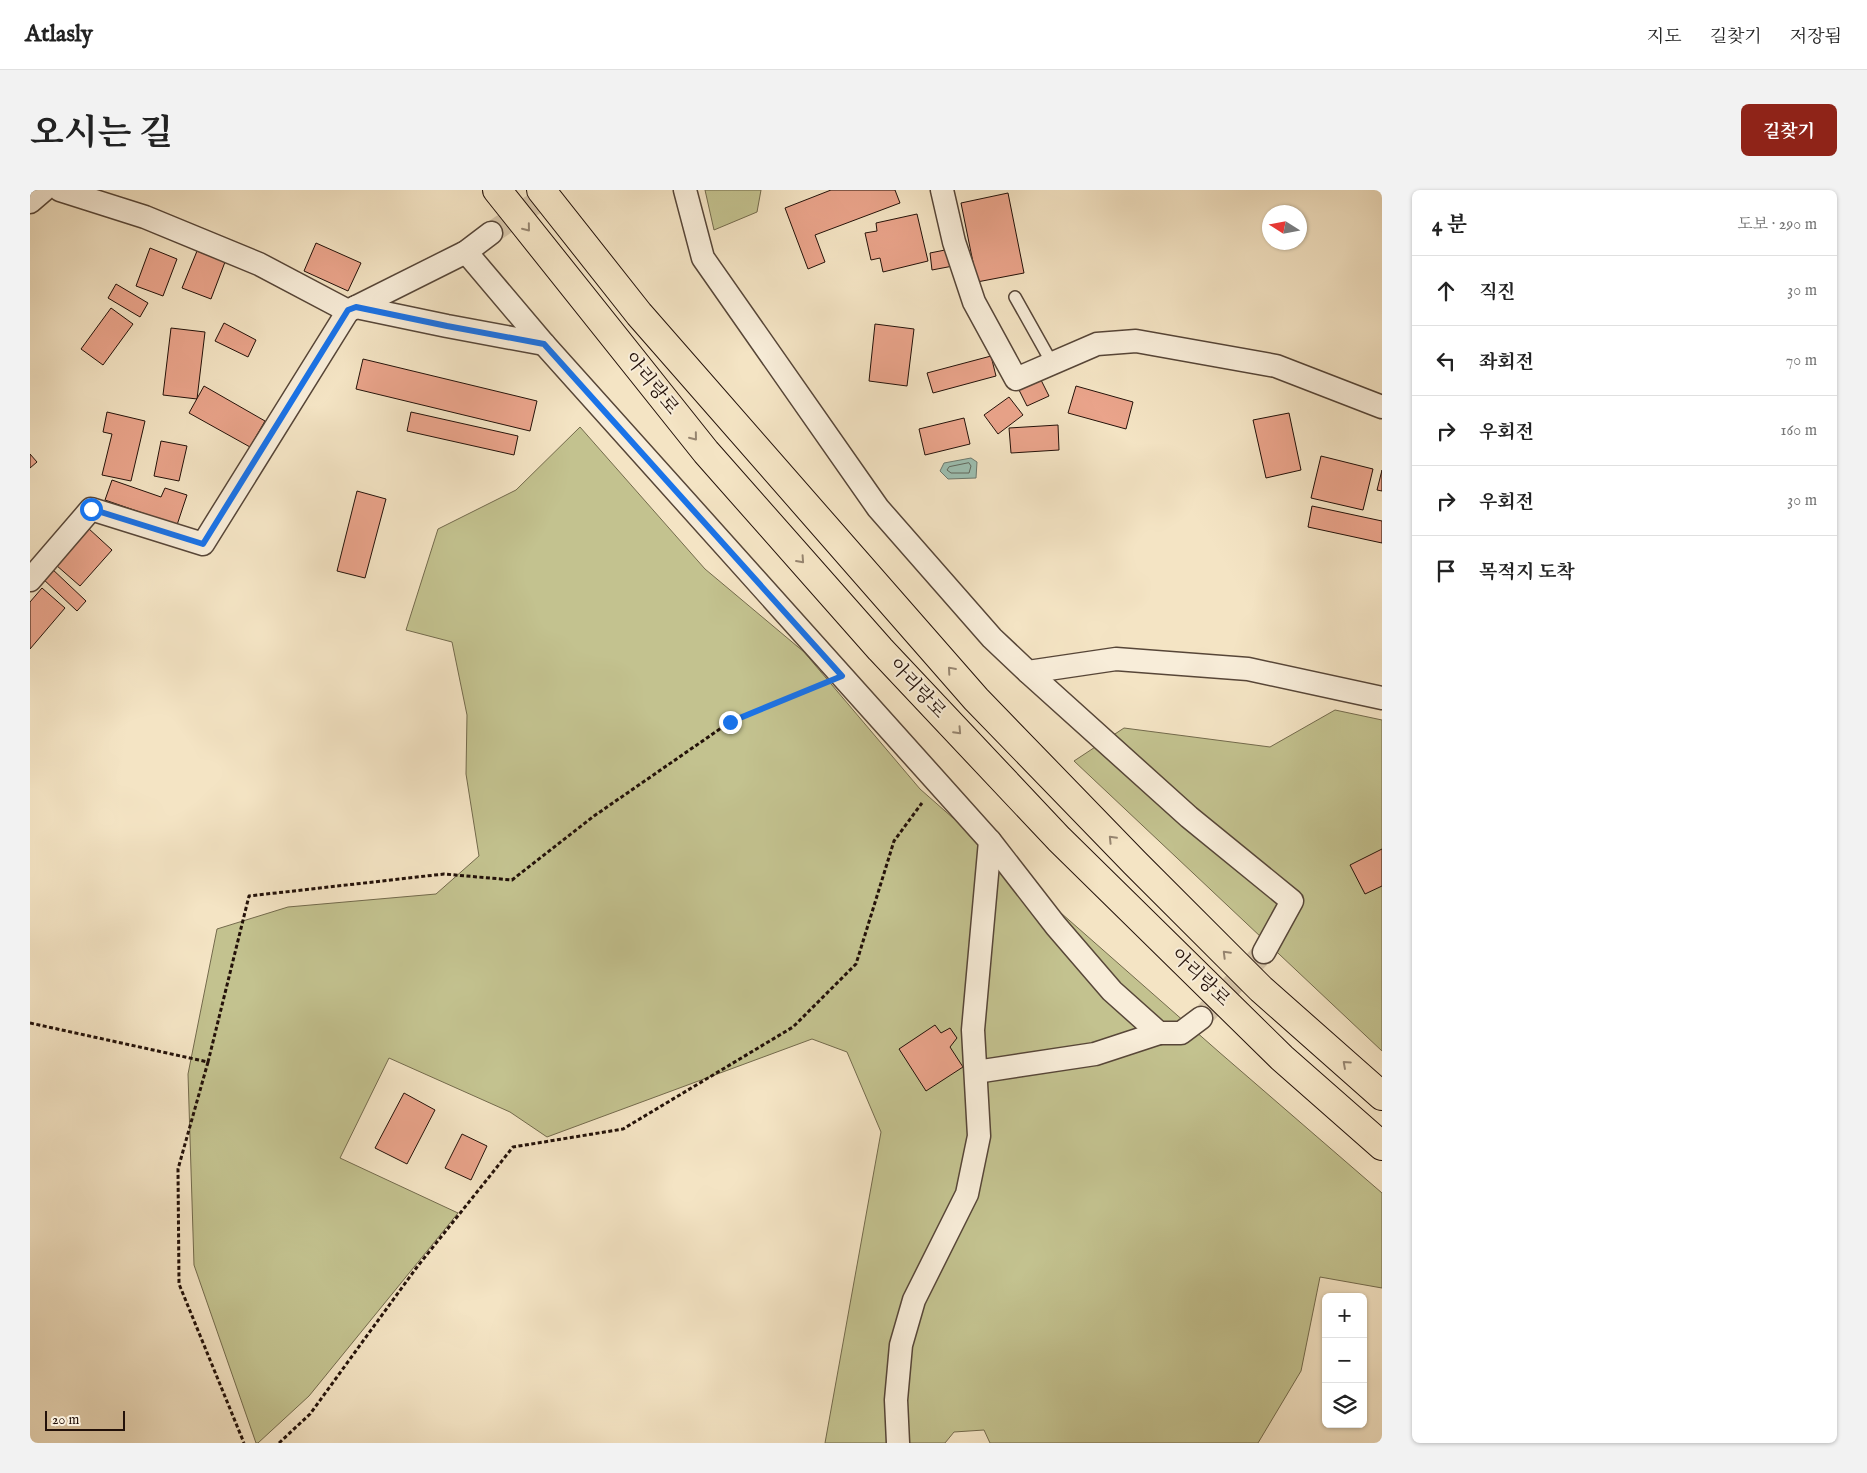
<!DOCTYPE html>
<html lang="ko">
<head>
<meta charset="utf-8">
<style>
  body { margin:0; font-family:"IM FELL English","Noto Serif KR",serif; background:#f2f2f2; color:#222 }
  .controls { position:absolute; right:15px; bottom:15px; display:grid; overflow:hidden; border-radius:8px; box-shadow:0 1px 4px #0004 }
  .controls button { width:45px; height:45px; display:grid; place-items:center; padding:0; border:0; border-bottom:1px solid #e0e0e0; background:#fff; color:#222; font:25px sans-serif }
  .compass { position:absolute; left:1232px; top:15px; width:45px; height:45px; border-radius:50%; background:#fff; box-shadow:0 1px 4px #0004; rotate:281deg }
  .scale { position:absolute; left:15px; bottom:12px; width:80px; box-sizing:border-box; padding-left:5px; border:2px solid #231109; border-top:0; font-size:14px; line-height:18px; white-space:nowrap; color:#231109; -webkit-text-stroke:4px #f8edd9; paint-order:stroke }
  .stop { position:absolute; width:15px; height:15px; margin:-11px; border:4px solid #1a73e8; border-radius:50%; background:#fff }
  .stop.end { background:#1a73e8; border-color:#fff; box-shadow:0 1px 5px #0008 }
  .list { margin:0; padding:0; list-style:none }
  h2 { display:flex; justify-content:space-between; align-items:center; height:65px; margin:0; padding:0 20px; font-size:21px }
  h2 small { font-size:16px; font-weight:400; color:#767676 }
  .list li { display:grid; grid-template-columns:32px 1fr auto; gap:15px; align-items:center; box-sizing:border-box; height:70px; padding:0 20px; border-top:1px solid #e0e0e0 }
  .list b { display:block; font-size:19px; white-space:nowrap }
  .list em { font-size:16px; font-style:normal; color:#767676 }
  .icon { flex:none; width:28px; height:28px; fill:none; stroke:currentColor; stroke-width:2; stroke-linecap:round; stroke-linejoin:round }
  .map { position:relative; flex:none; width:1352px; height:1253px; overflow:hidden; border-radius:8px }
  header { display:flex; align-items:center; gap:30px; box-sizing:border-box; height:70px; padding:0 25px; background:#fff; border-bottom:1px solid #e0e0e0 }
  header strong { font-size:24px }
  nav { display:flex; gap:28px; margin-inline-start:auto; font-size:18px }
  .intro { display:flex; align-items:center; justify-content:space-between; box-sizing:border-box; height:120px; padding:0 30px }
  h1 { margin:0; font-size:35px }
  .button { padding:12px 22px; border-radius:8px; background:#8f2418; color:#fff; font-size:18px; font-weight:700 }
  main { display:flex; gap:30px; padding:0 30px }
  aside { flex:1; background:#fff; border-radius:8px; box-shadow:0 1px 4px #0004 }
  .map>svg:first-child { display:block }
  .green { fill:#c3c28f; stroke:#736a4c }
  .water { fill:#9cbfb1; stroke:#6c796e }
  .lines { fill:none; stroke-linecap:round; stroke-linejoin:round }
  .shore { stroke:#60685d; stroke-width:1 }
  .building { fill:#eaa48b; stroke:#231109 }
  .minor-tunnel { stroke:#d5c4a8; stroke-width:22; stroke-dasharray:22 11; stroke-linecap:butt }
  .service-casing { stroke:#574638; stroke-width:14 }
  .minor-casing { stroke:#574638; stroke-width:25 }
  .trunk-casing { stroke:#231109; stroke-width:30 }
  .path { stroke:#231109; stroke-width:3; stroke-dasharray:4 2.5; stroke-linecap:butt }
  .service { stroke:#f8edd9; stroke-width:11 }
  .minor { stroke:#f8edd9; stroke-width:22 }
  .trunk { stroke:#f4e4c4; stroke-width:28 }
  .oneway { stroke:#968570 }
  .route { stroke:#1a73e8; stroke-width:6 }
  .labels { text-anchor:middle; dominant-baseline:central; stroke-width:4; stroke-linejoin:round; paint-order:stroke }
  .street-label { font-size:19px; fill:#231109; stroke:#f8edd9 }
</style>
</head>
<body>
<header>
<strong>Atlasly</strong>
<nav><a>지도</a><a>길찾기</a><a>저장됨</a></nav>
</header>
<div class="intro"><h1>오시는 길</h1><a class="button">길찾기</a></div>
<main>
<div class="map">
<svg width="1352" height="1253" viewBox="0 0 1352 1253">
  <rect width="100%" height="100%" fill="#f4e4c4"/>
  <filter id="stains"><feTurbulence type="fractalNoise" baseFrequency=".004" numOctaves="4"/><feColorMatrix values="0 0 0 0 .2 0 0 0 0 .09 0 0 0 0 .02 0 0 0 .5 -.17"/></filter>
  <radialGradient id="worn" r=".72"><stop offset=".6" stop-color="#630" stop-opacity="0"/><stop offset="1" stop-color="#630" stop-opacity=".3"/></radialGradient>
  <g class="green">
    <polygon points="675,0 731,0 727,22 684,40"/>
    <polygon points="550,237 675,379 774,462 890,599 1189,862 1352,1003 1352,1098 1290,1087 1271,1181 1228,1253 960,1253 954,1240 924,1242 915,1253 795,1253 851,942 817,862 782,849 517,947 480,922 359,868 310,968 428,1023 279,1206 228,1253 226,1253 164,1075 158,884 187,739 258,717 406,704 449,666 436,584 437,525 422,452 376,440 408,339 486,300"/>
    <polygon points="1305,520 1352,530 1352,861 1044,571 1094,538 1240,557"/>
  </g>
  <polygon class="water" points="941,268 947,272 946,288 918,289 910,281 914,273"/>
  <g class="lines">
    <polygon class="shore" points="939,273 941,276 939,283 921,283 917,280 919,277"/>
  </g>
  <g class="building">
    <polygon points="801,0 865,0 870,13 785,45 795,72 778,79 755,18"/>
    <polygon points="978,3 994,83 947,92 931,13"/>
    <polygon points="887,24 898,71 853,82 850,68 841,70 835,43 847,41 846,33"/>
    <polygon points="286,53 331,73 318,101 274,81"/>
    <polygon points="120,58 147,69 133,106 106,96"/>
    <polygon points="920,59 923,76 902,80 900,63"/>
    <polygon points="167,61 195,72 181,109 152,98"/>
    <polygon points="86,94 118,113 110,127 78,108"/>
    <polygon points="81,118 103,134 73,175 51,159"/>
    <polygon points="194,133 226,150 218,167 185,151"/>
    <polygon points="845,134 884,139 877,196 839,191"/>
    <polygon points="141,138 175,142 167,209 133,205"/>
    <polygon points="961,166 966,186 903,203 897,183"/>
    <polygon points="333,169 507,211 500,241 326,199"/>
    <polygon points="1010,188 1019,206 997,216 988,198"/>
    <polygon points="174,196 235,231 220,257 159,223"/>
    <polygon points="1046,196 1103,212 1096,239 1038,223"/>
    <polygon points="979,207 993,225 968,244 954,225"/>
    <polygon points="77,222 115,231 101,291 72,285 82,244 73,242"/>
    <polygon points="381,222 488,246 484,265 377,241"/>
    <polygon points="1259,223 1271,280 1236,288 1223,230"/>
    <polygon points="934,228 940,254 895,265 889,239"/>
    <polygon points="1028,235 1029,260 981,263 979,238"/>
    <polygon points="131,251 157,256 149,291 124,286"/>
    <polygon points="0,264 7,272 0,278"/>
    <polygon points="1291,266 1343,279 1333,320 1281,308"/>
    <polygon points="1352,280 1352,301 1347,300"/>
    <polygon points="82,290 131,307 135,298 157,305 147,335 75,310"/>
    <polygon points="327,301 356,309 335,388 307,381"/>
    <polygon points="1282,316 1352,331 1352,353 1278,337"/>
    <polygon points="58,338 82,360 50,396 26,375"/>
    <polygon points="20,377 56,411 47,421 11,387"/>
    <polygon points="12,398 35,418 0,459 0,412"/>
    <polygon points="1352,659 1352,696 1335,704 1320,675"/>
    <polygon points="905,835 911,843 920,838 927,848 920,857 933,877 896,901 869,859"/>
    <polygon points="374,903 405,920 377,974 345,958"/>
    <polygon points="432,944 457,956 441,990 415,978"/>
  </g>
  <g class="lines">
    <g class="minor-tunnel">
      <polyline points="461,43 525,0"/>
      <polyline points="1171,828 1234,762"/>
    </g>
    <g class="service-casing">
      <polyline id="service" points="985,107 1022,173"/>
    </g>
    <g class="minor-casing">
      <g id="minor">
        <polyline points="30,0 115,27 229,74 318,121 436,62 461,43"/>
        <polyline points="655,0 673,68 848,318 962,448 998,482 1086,469 1218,479 1352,508"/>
        <polyline points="912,0 924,52 944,112 986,189 1067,154 1106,151 1246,176 1352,217"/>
        <polyline points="0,12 14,0"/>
        <polyline points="436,62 514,154 960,651 943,840 949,946 937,1004 884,1110 871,1155 866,1210 868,1253"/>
        <polyline points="326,117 417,136 514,154"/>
        <polyline points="0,390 61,319 173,354 318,121"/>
        <polyline points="998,482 1159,627 1262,711 1234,762"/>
        <polyline points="960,651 1026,736 1082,801 1129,843 1151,843 1171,828"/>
        <polyline points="946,882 1065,864 1129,843"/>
      </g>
    </g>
    <g class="trunk-casing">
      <g id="trunk">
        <polyline points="467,0 676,262 850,459 1029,649 1252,868 1352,956"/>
        <polyline points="511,0 609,124 946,509 1105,673 1231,799 1352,906"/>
      </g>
    </g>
    <g class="path">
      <polyline points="0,833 178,872 219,706 414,684 482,690 564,626 700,532 787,497"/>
      <polyline points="178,872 148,979 149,1094 214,1253"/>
      <polyline points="249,1253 280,1224 387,1077 483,957 593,939 763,837 826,774 864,651 892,613"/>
    </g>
    <use href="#service" class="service"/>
    <use href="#minor" class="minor"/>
    <use href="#trunk" class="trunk"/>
  </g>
  <defs><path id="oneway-chevron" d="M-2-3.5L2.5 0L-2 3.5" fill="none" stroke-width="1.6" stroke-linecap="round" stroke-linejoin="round" transform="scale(1.25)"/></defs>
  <g class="oneway">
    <use href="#oneway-chevron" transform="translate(497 38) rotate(51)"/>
    <use href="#oneway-chevron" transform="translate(664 247) rotate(51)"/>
    <use href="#oneway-chevron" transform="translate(771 370) rotate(48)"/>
    <use href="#oneway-chevron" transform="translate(921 480) rotate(-131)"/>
    <use href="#oneway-chevron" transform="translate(928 541) rotate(47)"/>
    <use href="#oneway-chevron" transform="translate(1082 649) rotate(-134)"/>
    <use href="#oneway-chevron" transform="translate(1196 764) rotate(-135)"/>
    <use href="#oneway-chevron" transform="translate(1316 874) rotate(-138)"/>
  </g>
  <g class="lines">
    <polyline class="route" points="61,319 173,354 318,120 326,117 417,136 514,154 812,486 700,532"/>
  </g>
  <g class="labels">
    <g class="street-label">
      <text transform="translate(621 194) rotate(51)">아리랑로</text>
      <text transform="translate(887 499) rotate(47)">아리랑로</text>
      <text transform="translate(1170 788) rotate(44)">아리랑로</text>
    </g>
  </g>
  <rect width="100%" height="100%" filter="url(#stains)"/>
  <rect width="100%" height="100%" fill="url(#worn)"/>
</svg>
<div class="controls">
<button>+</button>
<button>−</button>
<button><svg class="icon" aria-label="layers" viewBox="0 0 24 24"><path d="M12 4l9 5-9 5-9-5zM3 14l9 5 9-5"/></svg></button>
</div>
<svg class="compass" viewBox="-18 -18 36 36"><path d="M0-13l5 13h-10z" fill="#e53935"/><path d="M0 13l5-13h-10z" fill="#767676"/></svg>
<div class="scale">20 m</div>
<div class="stop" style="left:61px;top:319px"></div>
<div class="stop end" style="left:700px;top:532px"></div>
</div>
<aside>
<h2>4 분<small>도보 · 290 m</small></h2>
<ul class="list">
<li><svg class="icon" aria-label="ahead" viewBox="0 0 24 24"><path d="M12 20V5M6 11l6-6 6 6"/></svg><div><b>직진</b></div><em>30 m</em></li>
<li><svg class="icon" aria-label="left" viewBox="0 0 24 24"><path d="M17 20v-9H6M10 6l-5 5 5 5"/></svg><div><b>좌회전</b></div><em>70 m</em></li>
<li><svg class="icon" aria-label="right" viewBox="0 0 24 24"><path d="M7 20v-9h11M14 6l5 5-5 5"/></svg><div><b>우회전</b></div><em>160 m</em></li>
<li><svg class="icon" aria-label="right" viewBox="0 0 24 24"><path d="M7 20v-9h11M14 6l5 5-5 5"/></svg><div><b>우회전</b></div><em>30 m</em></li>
<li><svg class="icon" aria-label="arrive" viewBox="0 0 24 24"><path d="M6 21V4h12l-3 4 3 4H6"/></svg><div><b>목적지 도착</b></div></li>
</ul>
</aside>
</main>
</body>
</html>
